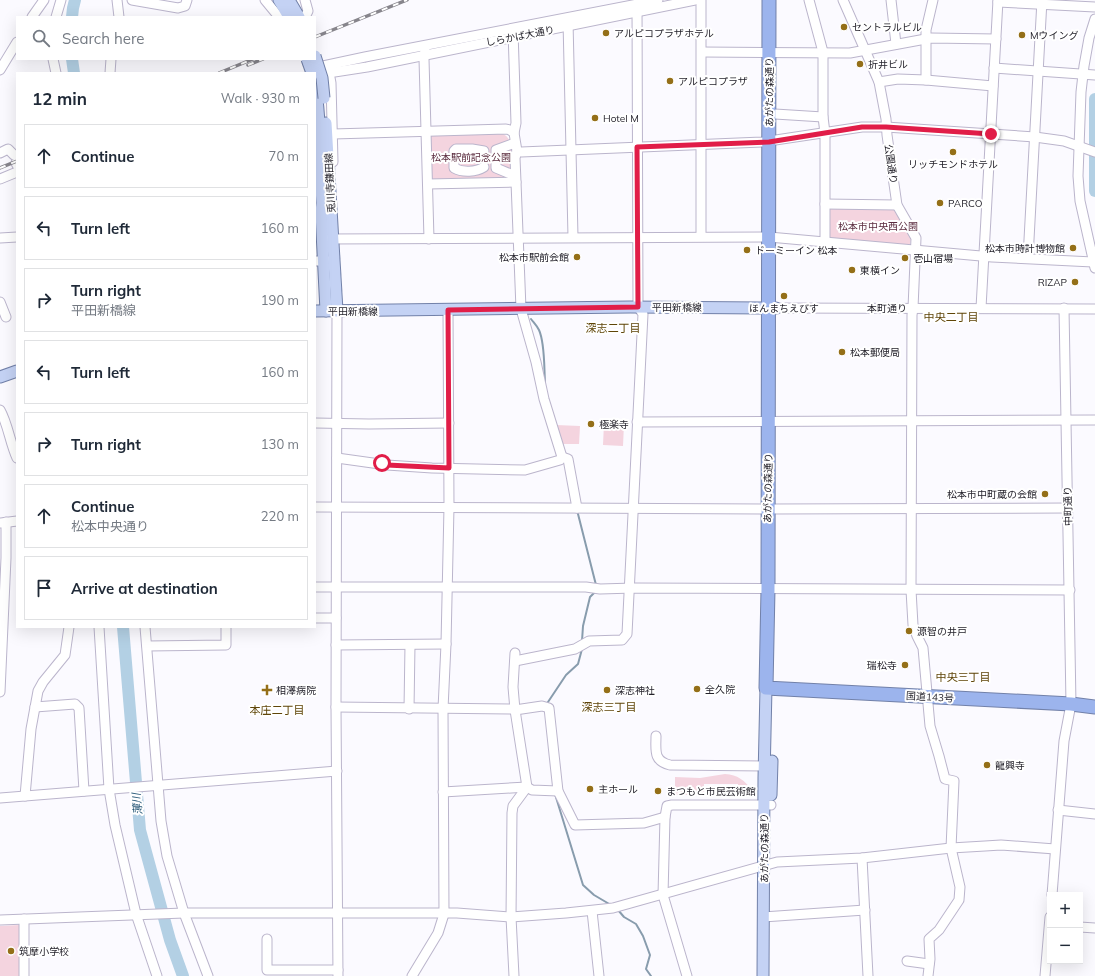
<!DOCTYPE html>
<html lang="en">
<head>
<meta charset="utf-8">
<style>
  body { margin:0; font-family:Mulish,"Noto Sans JP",sans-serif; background:#f2f2f3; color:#1f2937 }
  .controls { position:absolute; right:12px; bottom:12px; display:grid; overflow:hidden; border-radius:0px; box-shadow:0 4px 16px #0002 }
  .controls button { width:36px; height:36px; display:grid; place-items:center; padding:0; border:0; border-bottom:1px solid #e0e1e3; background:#fff; color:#1f2937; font:20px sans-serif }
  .stop { position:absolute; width:12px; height:12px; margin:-9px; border:3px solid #e11d48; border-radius:50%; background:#fff }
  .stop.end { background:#e11d48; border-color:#fff; box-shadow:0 1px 4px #0008 }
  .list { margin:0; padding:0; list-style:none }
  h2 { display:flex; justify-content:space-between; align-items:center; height:52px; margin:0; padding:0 16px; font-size:17px }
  h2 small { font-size:13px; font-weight:400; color:#747a83 }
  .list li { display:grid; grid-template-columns:26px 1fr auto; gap:12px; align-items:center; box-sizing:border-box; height:64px; margin:0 8px 8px; padding:0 8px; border:1px solid #e0e1e3; border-radius:0px }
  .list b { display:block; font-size:15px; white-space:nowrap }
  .list p { margin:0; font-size:13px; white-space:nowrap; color:#747a83 }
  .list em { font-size:13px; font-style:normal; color:#747a83 }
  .icon { flex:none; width:22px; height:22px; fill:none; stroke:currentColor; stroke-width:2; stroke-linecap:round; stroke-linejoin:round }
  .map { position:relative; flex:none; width:1095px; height:976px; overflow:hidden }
  .search { position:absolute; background:#fff; box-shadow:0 4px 16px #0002; left:16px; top:16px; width:300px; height:44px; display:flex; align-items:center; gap:10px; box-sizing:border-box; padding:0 14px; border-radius:0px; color:#747a83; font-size:15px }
  .panel { position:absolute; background:#fff; box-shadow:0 4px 16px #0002; left:16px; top:72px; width:300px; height:556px; border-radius:0px }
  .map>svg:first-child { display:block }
  .green { fill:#f4d4df }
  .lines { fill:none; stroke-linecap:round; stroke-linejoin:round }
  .stream { stroke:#889cad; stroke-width:2 }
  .river { stroke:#b3d0e4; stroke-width:12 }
  .minor-casing { stroke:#bbb5cc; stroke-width:11 }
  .major-casing { stroke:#7281a9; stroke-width:13 }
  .highway-casing { stroke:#7281a9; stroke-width:15 }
  .minor { stroke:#fff; stroke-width:9 }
  .major { stroke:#c4d2f4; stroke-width:11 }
  .highway { stroke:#9cb4ed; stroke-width:13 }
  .rail-casing { stroke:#87858c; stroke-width:3.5 }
  .rail { stroke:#fff; stroke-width:2; stroke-dasharray:6; stroke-linecap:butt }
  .major-bridge-casing { stroke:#7281a9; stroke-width:13; stroke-linecap:butt }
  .major-bridge { stroke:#c4d2f4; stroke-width:11 }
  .route { stroke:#e11d48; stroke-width:5 }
  .poi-dot { fill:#946f18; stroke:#fff; stroke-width:1.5 }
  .labels { text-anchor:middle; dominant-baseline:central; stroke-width:4; stroke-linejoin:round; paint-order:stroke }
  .poi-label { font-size:10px; fill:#25232c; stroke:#fff; text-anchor:start }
  .street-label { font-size:10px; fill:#25232c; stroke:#fff }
  .park-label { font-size:10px; fill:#5b2c3f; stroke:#fff }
  .neighbourhood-label { font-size:11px; fill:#5f4508; stroke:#fff }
  .water-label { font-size:11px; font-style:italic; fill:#2a5a78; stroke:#fff }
</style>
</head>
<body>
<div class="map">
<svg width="1095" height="976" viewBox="0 0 1095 976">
  <rect width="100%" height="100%" fill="#fbfaff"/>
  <g class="green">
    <path d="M 501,133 C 517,139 512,162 513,175 L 509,179 L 433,180 L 431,176 L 429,138 L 433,134 Z"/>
    <polygon points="830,208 892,208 896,210 911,238 910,244 907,246 831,240 828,237 828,210"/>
    <polygon points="604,423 624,424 623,446 603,445"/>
    <polygon points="556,425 580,426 579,444 562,444"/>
    <path d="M 725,774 C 738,775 744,780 752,790 L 751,796 L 738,797 L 738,784 L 704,784 L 704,795 L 675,795 L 675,777 L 700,778 Z"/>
    <polygon points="19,925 21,927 21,976 0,976 0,926"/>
  </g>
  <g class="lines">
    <g class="stream">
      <path d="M 531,319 C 534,323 537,326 539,330 C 545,343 544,368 545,382"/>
      <polyline points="577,510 596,585"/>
      <polyline points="582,641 583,626 590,597 596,591"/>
      <polyline points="546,705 566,675 578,664 582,649"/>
      <polyline points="555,794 583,885 594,895 611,905"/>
      <polyline points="618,910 624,917 636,924 643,936 650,955 646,969 651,976"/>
    </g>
    <g class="river">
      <polyline points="72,17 73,8 75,0"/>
      <polyline points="72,59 74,73"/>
      <polyline points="1095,99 1095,191"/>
      <polyline points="123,627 140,830 170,940 183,976"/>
    </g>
    <g class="minor-casing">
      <g id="minor">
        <polyline points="117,0 119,17"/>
        <polyline points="132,0 178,8 185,6 187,0"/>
        <polyline points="265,0 279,17"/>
        <polyline points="305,0 308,11 305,17"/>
        <polyline points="809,0 823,52 823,117 825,133 825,242"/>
        <polyline points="843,0 879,82 886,119 887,135 897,205 916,238 913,308 912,315 911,590 913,625 917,636 923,648 930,726 939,756 945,779 954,781 951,848 960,887 959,900 939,930 929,939 930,959 928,976"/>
        <polyline points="891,0 896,44"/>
        <polyline points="998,2 1095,7"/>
        <polyline points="32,17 44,0"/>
        <polyline points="56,17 61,0"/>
        <polyline points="1095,19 1089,38 1084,66 1081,92 1078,176 1080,201 1095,268"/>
        <polyline points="568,21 573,237"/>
        <polyline points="513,31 516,123 514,133"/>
        <polyline points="425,50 424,59 429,239"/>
        <polyline points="702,52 850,53 931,38 996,39"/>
        <polyline points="53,59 56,73"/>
        <polyline points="328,67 331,83 333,162"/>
        <polyline points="994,68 1095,75"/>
        <polyline points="313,69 323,66 365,57 658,0"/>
        <polyline points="0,70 17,42"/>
        <polyline points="110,73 111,59"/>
        <polyline points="315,75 367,67 695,0"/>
        <polyline points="926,80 926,30 933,0"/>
        <polyline points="879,82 898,79 926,80 993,86"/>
        <polyline points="775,114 823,117"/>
        <polyline points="333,134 506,129 510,130 514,133 517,151 521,152 762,142 862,127 886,127 1035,137 1064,141 1095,152"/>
        <polyline points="512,144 496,150 496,168 513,175"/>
        <path d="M 484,151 L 472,149 L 456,149 L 454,151 L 454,168 C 463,173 476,172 484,167"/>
        <polyline points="517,151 515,158 516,182 521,309 536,362 544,399 562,457"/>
        <polyline points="0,153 8,149 14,155"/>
        <polyline points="16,163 17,165"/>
        <polyline points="0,179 17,172"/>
        <polyline points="428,184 516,182"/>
        <polyline points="825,204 897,205"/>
        <polyline points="701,236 701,0"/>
        <polyline points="0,238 17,237"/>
        <polyline points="326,239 769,237 992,257 1093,262"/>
        <polyline points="1028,258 1042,0"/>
        <polyline points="315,261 330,261"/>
        <polyline points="0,302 6,317"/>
        <polyline points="776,308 1095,309"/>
        <polyline points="981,308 998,0"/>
        <polyline points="337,311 336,707 338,976"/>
        <path d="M 0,410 C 8,424 10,443 17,458"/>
        <polyline points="637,422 1095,420"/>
        <polyline points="315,423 369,424 449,423"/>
        <polyline points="562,457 568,459 577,508"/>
        <polyline points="337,458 387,465 432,468 525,470 560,460 562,457"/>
        <polyline points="315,507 771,509 1068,508"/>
        <polyline points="1,523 17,521"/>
        <polyline points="315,587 586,587 600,589 634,588 1070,590"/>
        <polyline points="315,618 336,618"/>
        <polyline points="99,627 109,789 115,825 136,914 157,976"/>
        <polyline points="145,627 161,821 167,856 184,913 208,976"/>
        <polyline points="336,645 446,644"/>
        <polyline points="147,646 226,645 226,627"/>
        <polyline points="515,661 575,649 589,641 622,640 627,634 643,314 638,307 637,4"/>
        <polyline points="0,692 6,558 6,522"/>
        <polyline points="35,707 75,704 79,708 84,791"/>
        <polyline points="336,707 512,709 515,710 542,706 549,708 558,791 575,825 644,823 665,817"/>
        <polyline points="409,709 410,645"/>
        <path d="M 656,736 C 656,750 653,761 670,765 L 770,766"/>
        <polyline points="443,792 527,787 532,790 558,791"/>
        <polyline points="25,796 31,729 38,691 43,682 65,655 69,627"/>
        <polyline points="0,798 337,771"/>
        <polyline points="1058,810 1095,814"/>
        <polyline points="862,858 868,976"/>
        <polyline points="1052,895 1064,741 1071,704 1064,308"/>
        <polyline points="592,911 599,976"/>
        <polyline points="763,917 865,910"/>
        <polyline points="24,919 24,976"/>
        <polyline points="0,920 184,913 457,913 511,917 566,913 613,908 777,862 862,858 951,848 985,846 1001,845 1055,849"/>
        <polyline points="1080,927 1095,928"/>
        <polyline points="267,939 267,970 338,970"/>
        <polyline points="907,961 929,964"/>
        <polyline points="412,976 438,933 444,914 443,709 446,644 449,507 448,310"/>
        <polyline points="514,976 511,917 512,813 513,806 527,787 515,710 513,687 515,653"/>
        <polyline points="687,976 663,895 665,817 667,806 672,805 771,805"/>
        <polyline points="1045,976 1050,917"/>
      </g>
    </g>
    <g class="major-casing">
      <g id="major">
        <polyline points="279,0 289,17"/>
        <polyline points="289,0 299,17"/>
        <path d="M 315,86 C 322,124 319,164 322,203 L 321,212 L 326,311"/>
        <polyline points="326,123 337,311"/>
        <polyline points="315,311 630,307 776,308"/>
        <polyline points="0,377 17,371"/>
        <polyline points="771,795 772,761"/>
        <polyline points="763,976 764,778 766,688"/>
      </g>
    </g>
    <g class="highway-casing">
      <polyline id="highway" points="769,0 768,589 766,688 1071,704 1095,707"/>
    </g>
    <use href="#minor" class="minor"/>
    <use href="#major" class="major"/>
    <use href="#highway" class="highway"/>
    <g class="rail-casing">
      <g id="rail">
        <polyline points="315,37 407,0"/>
        <polyline points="248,65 263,59"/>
        <polyline points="219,73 253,59"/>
        <polyline points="0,168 17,161"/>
      </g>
    </g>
    <use href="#rail" class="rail"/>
    <g class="major-bridge-casing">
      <g id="major-bridge">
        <polyline points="315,56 322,78 324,98"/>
        <polyline points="307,59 312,73"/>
      </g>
    </g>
    <use href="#major-bridge" class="major-bridge"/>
  </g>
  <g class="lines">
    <polyline class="route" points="382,463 387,465 449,468 448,310 638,307 637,147 769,142 862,127 886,127 991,134"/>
  </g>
  <g class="poi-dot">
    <circle cx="844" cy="27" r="4"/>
    <circle cx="606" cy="33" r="4"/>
    <circle cx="1022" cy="35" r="4"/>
    <circle cx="860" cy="64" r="4"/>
    <circle cx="670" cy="81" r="4"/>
    <circle cx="595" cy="118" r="4"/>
    <circle cx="953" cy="152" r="4"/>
    <circle cx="940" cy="203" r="4"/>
    <circle cx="1073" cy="248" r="4"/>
    <circle cx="747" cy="250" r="4"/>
    <circle cx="577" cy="257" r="4"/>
    <circle cx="905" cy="258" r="4"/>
    <circle cx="852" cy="270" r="4"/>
    <circle cx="1075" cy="282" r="4"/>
    <circle cx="784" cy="296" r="4"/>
    <circle cx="842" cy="352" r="4"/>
    <circle cx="591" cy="424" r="4"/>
    <circle cx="1045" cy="494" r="4"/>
    <circle cx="909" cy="631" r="4"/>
    <circle cx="905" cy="665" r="4"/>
    <circle cx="697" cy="689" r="4"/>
    <path d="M265 684h4v4h4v4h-4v4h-4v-4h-4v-4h4z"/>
    <circle cx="607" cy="690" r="4"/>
    <circle cx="987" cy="765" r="4"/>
    <circle cx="590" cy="789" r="4"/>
    <circle cx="658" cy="791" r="4"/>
    <circle cx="11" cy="951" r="4"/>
  </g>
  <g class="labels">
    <g class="poi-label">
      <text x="852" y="27">セントラルビル</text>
      <text x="614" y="33">アルピコプラザホテル</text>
      <text x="1030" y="35">Mウイング</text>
      <text x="868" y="64">折井ビル</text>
      <text x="678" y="81">アルピコプラザ</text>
      <text x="603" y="118">Hotel M</text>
      <text x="953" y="164" text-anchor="middle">リッチモンドホテル</text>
      <text x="948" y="203">PARCO</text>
      <text x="1065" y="248" text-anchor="end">松本市時計博物館</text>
      <text x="755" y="250">ドーミーイン 松本</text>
      <text x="569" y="257" text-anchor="end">松本市駅前会館</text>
      <text x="913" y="258">壱山宿場</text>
      <text x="860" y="270">東横イン</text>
      <text x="1067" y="282" text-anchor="end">RIZAP</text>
      <text x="784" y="308" text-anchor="middle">ほんまちえびす</text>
      <text x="850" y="352">松本郵便局</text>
      <text x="599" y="424">極楽寺</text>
      <text x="1037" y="494" text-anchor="end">松本市中町蔵の会館</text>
      <text x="917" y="631">源智の井戸</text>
      <text x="897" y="665" text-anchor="end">瑞松寺</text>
      <text x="705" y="689">全久院</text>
      <text x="276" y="690">相澤病院</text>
      <text x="615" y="690">深志神社</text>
      <text x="995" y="765">龍興寺</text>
      <text x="598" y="789">主ホール</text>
      <text x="666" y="791">まつもと市民芸術館</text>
      <text x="19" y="951">筑摩小学校</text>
    </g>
    <g class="street-label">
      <text transform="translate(520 36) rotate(-11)">しらかば大通り</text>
      <text transform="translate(769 92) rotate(-90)">あがたの森通り</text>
      <text transform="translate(891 164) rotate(82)">公園通り</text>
      <text transform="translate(330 183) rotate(-93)">兎川寺鎌田線</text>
      <text x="677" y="307">平田新橋線</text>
      <text x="887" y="308">本町通り</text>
      <text x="353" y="311">平田新橋線</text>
      <text transform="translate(768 488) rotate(-89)">あがたの森通り</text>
      <text transform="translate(1068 506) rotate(-91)">中町通り</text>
      <text transform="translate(930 697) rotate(3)">国道143号</text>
      <text transform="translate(764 848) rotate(-90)">あがたの森通り</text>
    </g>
    <g class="park-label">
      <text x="471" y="157">松本駅前記念公園</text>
      <text x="878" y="226">松本市中央西公園</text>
    </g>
    <g class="neighbourhood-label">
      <text x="951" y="317">中央二丁目</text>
      <text x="613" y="328">深志二丁目</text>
      <text x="963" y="677">中央三丁目</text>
      <text x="609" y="707">深志三丁目</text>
      <text x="277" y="710">本庄二丁目</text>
    </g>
    <g class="water-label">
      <text transform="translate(137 804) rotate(-95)">薄川</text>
    </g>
  </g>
</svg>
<div class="controls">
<button>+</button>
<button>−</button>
</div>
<div class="stop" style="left:382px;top:463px"></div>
<div class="stop end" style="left:991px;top:134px"></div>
<div class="search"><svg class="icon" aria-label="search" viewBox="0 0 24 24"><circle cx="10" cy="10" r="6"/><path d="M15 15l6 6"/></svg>Search here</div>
<section class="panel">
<h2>12 min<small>Walk · 930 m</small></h2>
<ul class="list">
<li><svg class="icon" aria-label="ahead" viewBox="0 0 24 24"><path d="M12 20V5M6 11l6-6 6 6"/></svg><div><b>Continue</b></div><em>70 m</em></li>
<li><svg class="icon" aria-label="left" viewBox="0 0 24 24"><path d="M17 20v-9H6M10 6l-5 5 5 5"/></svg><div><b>Turn left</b></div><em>160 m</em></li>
<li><svg class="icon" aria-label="right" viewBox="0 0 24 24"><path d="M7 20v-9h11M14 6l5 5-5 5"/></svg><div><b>Turn right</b><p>平田新橋線</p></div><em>190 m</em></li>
<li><svg class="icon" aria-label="left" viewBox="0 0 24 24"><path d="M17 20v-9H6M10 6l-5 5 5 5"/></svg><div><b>Turn left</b></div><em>160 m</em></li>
<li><svg class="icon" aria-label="right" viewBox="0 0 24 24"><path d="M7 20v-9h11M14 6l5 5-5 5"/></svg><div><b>Turn right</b></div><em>130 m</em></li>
<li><svg class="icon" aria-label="ahead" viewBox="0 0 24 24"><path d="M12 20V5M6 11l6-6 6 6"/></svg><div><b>Continue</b><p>松本中央通り</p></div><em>220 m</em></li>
<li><svg class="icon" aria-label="arrive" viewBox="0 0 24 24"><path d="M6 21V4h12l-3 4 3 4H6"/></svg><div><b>Arrive at destination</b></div></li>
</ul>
</section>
</div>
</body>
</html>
